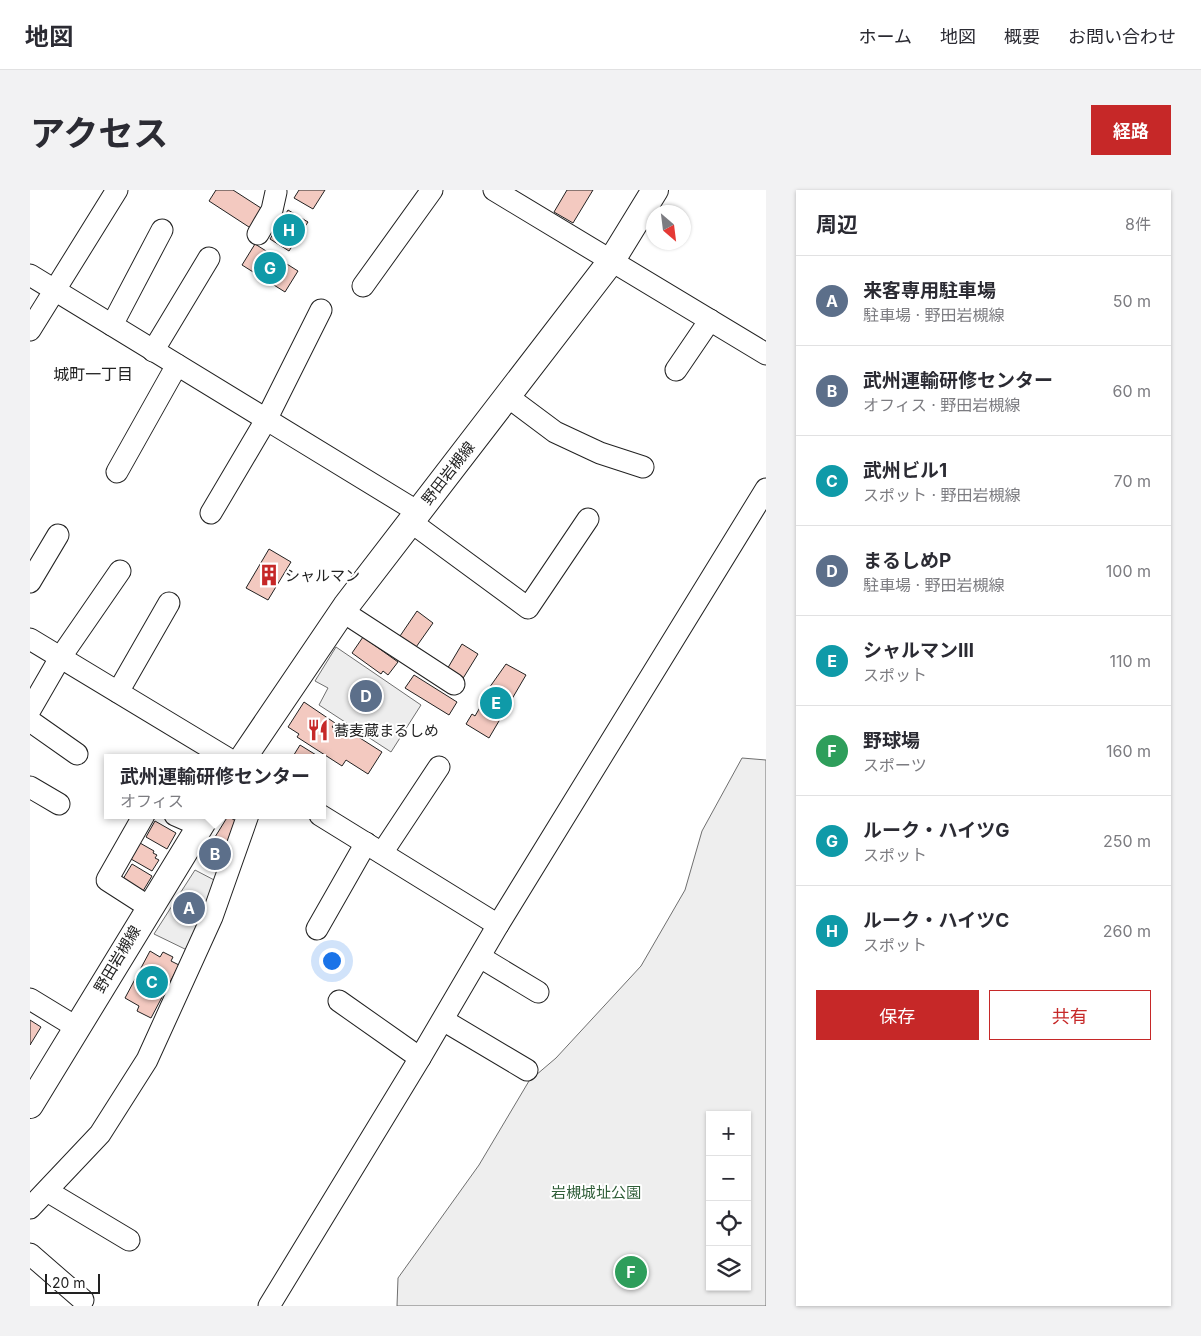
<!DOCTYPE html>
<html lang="ja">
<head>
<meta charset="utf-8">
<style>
  body { margin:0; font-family:Inter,"Noto Sans JP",sans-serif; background:#f2f2f3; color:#2b2b33 }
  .controls { position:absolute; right:15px; bottom:15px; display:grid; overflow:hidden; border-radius:0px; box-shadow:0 1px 4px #0004 }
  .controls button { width:45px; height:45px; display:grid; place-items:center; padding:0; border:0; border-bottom:1px solid #e1e1e2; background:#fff; color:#2b2b33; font:25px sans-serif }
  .compass { position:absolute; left:616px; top:15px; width:45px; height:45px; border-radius:50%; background:#fff; box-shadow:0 1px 4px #0004; rotate:152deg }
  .scale { position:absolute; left:15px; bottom:12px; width:55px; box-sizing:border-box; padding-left:5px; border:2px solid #222; border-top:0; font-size:14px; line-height:18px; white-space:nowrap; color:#222; -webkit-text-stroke:4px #fff; paint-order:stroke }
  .you { position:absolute; left:301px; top:770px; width:18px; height:18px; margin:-12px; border:4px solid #fff; border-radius:50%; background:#1a73e8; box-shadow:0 0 0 8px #1a73e833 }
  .badge { display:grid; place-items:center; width:32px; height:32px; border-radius:50%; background:#c62828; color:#fff; font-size:16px; font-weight:700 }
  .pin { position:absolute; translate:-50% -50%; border:2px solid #fff; box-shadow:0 1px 5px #0006 }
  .popup { position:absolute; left:74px; top:564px; width:222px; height:65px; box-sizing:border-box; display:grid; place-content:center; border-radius:0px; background:#fff; filter:drop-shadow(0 1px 4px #0005); font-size:16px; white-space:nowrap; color:#7c7c81 }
  .popup b { font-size:19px; color:#2b2b33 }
  .popup::after { content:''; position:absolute; left:50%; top:100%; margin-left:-10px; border:10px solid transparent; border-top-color:#fff }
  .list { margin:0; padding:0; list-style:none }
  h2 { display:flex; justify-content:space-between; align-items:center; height:65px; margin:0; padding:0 20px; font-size:21px }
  h2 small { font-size:16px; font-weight:400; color:#7c7c81 }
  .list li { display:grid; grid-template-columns:32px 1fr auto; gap:15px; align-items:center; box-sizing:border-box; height:90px; padding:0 20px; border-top:1px solid #e1e1e2 }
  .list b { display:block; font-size:19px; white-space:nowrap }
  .list p { margin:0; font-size:16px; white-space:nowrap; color:#7c7c81 }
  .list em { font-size:16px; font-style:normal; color:#7c7c81 }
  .actions { display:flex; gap:10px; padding:15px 20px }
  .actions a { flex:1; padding:11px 0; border:1px solid #c62828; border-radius:0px; text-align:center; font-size:18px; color:#c62828 }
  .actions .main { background:#c62828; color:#fff }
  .icon { flex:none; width:28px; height:28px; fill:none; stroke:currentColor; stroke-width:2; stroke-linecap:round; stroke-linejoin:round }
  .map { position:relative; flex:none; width:736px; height:1116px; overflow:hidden; border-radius:0px }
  header { display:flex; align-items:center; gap:30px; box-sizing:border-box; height:70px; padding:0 25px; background:#fff; border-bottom:1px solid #e1e1e2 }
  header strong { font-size:24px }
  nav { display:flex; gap:28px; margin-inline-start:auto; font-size:18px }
  .intro { display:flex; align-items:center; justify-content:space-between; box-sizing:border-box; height:120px; padding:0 30px }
  h1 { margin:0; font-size:35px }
  .button { padding:12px 22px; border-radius:0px; background:#c62828; color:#fff; font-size:18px; font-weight:700 }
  main { display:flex; gap:30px; padding:0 30px }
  aside { flex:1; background:#fff; border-radius:0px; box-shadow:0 1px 4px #0004 }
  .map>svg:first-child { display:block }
  .green { fill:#eee; stroke:#6f6f6f; fill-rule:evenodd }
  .parking { fill:#ededed; stroke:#6f6f6f }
  .building { fill:#f3c9c0; stroke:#222 }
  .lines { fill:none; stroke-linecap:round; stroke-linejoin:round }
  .minor-casing { stroke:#222; stroke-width:23 }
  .major-casing { stroke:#222; stroke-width:28 }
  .minor { stroke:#fff; stroke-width:21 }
  .major { stroke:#fff; stroke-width:26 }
  .labels { text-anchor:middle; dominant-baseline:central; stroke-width:4; stroke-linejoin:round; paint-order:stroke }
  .street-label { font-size:15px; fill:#222; stroke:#fff }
  .poi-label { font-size:15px; fill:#222; stroke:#fff; text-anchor:start }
  .park-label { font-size:15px; fill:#2f5e38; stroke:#fff }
  .neighbourhood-label { font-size:16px; fill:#222; stroke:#fff }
</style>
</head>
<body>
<header>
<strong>地図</strong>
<nav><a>ホーム</a><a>地図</a><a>概要</a><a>お問い合わせ</a></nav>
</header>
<div class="intro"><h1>アクセス</h1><a class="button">経路</a></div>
<main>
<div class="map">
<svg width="736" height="1116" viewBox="0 0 736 1116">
  <rect width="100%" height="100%" fill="#fff"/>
  <path class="green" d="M 712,568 L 736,570 L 736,1116 L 367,1116 L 368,1088 L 449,975 L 499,891 L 526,868 L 611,776 L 655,700 L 672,641 ZM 680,925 L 717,925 L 717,1097 L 680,1097 Z"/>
  <g class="parking">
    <polygon points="306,457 391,515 361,562 289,515 298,498 285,491"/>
    <polygon points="165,680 188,692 159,761 124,744"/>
  </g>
  <g class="building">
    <polygon points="186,0 203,0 234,20 222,39 179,11"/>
    <polygon points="269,0 295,0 283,19 264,8"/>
    <polygon points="537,0 563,0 543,33 524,22"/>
    <polygon points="258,20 278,32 259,61 240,49"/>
    <polygon points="225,54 268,81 255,102 212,75"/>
    <polygon points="239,359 261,372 238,410 216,398"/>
    <polygon points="387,421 403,433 384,460 368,449"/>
    <polygon points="333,447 368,472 358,485 353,481 351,484 322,463"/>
    <polygon points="432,454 448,464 432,490 416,481"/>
    <polygon points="476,474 496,485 459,548 436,534 442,524 445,526 459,502 457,501"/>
    <polygon points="384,485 427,512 419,525 375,498"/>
    <polygon points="274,512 305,533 302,537 308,540 311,536 352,562 338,584 316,570 312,576 267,547 269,544 258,537"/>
    <polygon points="270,555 291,568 262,568"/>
    <polygon points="198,626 207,632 200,644 204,646 192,675 186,672 183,675 172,668"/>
    <polygon points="125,631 146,643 137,659 116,647"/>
    <polygon points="110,653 124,661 123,663 127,665 125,668 129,670 122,681 101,669"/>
    <polygon points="102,674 122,686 113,701 93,689"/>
    <polygon points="120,761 130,767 133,762 143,767 141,771 149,775 121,828 107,821 109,816 95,808"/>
    <polygon points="0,830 11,837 0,855"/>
  </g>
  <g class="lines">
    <g class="minor-casing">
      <g id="minor">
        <polyline points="464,0 736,164"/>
        <polyline points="228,44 242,20 246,2"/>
        <polyline points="0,85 388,322"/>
        <polyline points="333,96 402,0"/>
        <polyline points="82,135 132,40"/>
        <polyline points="0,140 87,0"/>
        <polyline points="123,161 179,68"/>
        <polyline points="646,180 680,130"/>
        <polyline points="478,207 525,242 570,263 613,277"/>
        <polyline points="87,282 147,175"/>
        <polyline points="181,323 236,230 291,120"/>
        <polyline points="381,332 498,418 558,329"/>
        <polyline points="0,392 28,345"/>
        <polyline points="312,421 424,494"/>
        <polyline points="0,449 197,568"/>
        <polyline points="88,502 139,413"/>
        <polyline points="0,520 30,468 90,381"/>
        <polyline points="0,531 47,564"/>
        <polyline points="0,597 29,614"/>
        <polyline points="114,625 77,690 119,717"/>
        <polyline points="145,625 170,636"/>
        <polyline points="290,625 468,735"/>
        <polyline points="352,663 409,577"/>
        <polyline points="287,739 336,653"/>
        <polyline points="450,767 508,802"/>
        <polyline points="0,809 46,837"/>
        <polyline points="309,811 390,868"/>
        <polyline points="413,830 497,880"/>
        <polyline points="17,1001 99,1050"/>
        <polyline points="0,1018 70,944 117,870 182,727 218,625"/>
        <polyline points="0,1064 53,1110"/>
        <polyline points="239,1116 390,868 468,735 736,299"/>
      </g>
    </g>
    <g class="major-casing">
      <g id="major">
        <polyline points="213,568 316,416 582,70 625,0"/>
        <polyline points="0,915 177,625"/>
      </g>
    </g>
    <use href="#minor" class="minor"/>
    <use href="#major" class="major"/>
  </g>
  <defs>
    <g id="building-bare" transform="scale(1.725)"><path d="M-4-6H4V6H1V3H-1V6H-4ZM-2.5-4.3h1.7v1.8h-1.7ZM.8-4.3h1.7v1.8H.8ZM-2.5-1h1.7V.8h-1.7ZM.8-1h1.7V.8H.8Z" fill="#c62828" stroke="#fff" stroke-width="2.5" paint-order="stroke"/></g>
    <g id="restaurant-bare" transform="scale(1.725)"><path d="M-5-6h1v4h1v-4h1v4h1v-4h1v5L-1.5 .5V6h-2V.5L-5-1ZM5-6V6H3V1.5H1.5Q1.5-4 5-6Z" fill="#c62828" stroke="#fff" stroke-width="2.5" paint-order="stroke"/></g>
  </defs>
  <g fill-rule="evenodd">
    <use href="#building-bare" x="239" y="385"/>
    <use href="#restaurant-bare" x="288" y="540"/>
  </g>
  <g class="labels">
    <g class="street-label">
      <text transform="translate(418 283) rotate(-52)">野田岩槻線</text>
      <text transform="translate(87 769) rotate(-59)">野田岩槻線</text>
    </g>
    <g class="poi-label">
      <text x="255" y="385">シャルマン</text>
      <text x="304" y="540">蕎麦蔵まるしめ</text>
    </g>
    <g class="park-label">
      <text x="566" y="1002">岩槻城址公園</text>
    </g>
    <g class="neighbourhood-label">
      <text x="63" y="184">城町一丁目</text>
    </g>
  </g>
</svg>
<div class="controls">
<button>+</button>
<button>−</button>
<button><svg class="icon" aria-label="locate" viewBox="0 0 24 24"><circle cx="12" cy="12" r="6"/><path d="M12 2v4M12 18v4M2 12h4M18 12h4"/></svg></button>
<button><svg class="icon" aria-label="layers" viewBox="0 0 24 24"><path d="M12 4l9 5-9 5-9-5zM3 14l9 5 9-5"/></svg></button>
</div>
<svg class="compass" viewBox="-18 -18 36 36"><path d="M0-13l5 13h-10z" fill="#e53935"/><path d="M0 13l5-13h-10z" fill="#7c7c81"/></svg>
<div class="scale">20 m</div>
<div class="you"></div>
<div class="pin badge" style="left:159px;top:718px;background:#5c6f8a">A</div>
<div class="pin badge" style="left:185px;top:664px;background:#5c6f8a">B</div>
<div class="popup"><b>武州運輸研修センター</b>オフィス</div>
<div class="pin badge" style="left:122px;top:792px;background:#0f9aa8">C</div>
<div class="pin badge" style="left:336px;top:506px;background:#5c6f8a">D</div>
<div class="pin badge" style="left:466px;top:513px;background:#0f9aa8">E</div>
<div class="pin badge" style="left:601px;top:1082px;background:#2e9e5b">F</div>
<div class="pin badge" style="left:240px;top:78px;background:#0f9aa8">G</div>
<div class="pin badge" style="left:259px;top:40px;background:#0f9aa8">H</div>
</div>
<aside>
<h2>周辺<small>8件</small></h2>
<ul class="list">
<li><span class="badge" style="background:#5c6f8a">A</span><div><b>来客専用駐車場</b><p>駐車場 · 野田岩槻線</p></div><em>50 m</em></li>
<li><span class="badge" style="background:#5c6f8a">B</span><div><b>武州運輸研修センター</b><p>オフィス · 野田岩槻線</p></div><em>60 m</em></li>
<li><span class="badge" style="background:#0f9aa8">C</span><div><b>武州ビル1</b><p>スポット · 野田岩槻線</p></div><em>70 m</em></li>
<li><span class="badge" style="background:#5c6f8a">D</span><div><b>まるしめP</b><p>駐車場 · 野田岩槻線</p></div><em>100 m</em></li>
<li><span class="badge" style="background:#0f9aa8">E</span><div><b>シャルマンⅢ</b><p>スポット</p></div><em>110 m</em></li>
<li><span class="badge" style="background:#2e9e5b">F</span><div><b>野球場</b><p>スポーツ</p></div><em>160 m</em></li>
<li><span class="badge" style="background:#0f9aa8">G</span><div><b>ルーク・ハイツG</b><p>スポット</p></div><em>250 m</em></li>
<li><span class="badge" style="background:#0f9aa8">H</span><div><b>ルーク・ハイツC</b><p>スポット</p></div><em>260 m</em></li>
</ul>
<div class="actions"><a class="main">保存</a><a>共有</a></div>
</aside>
</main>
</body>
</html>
